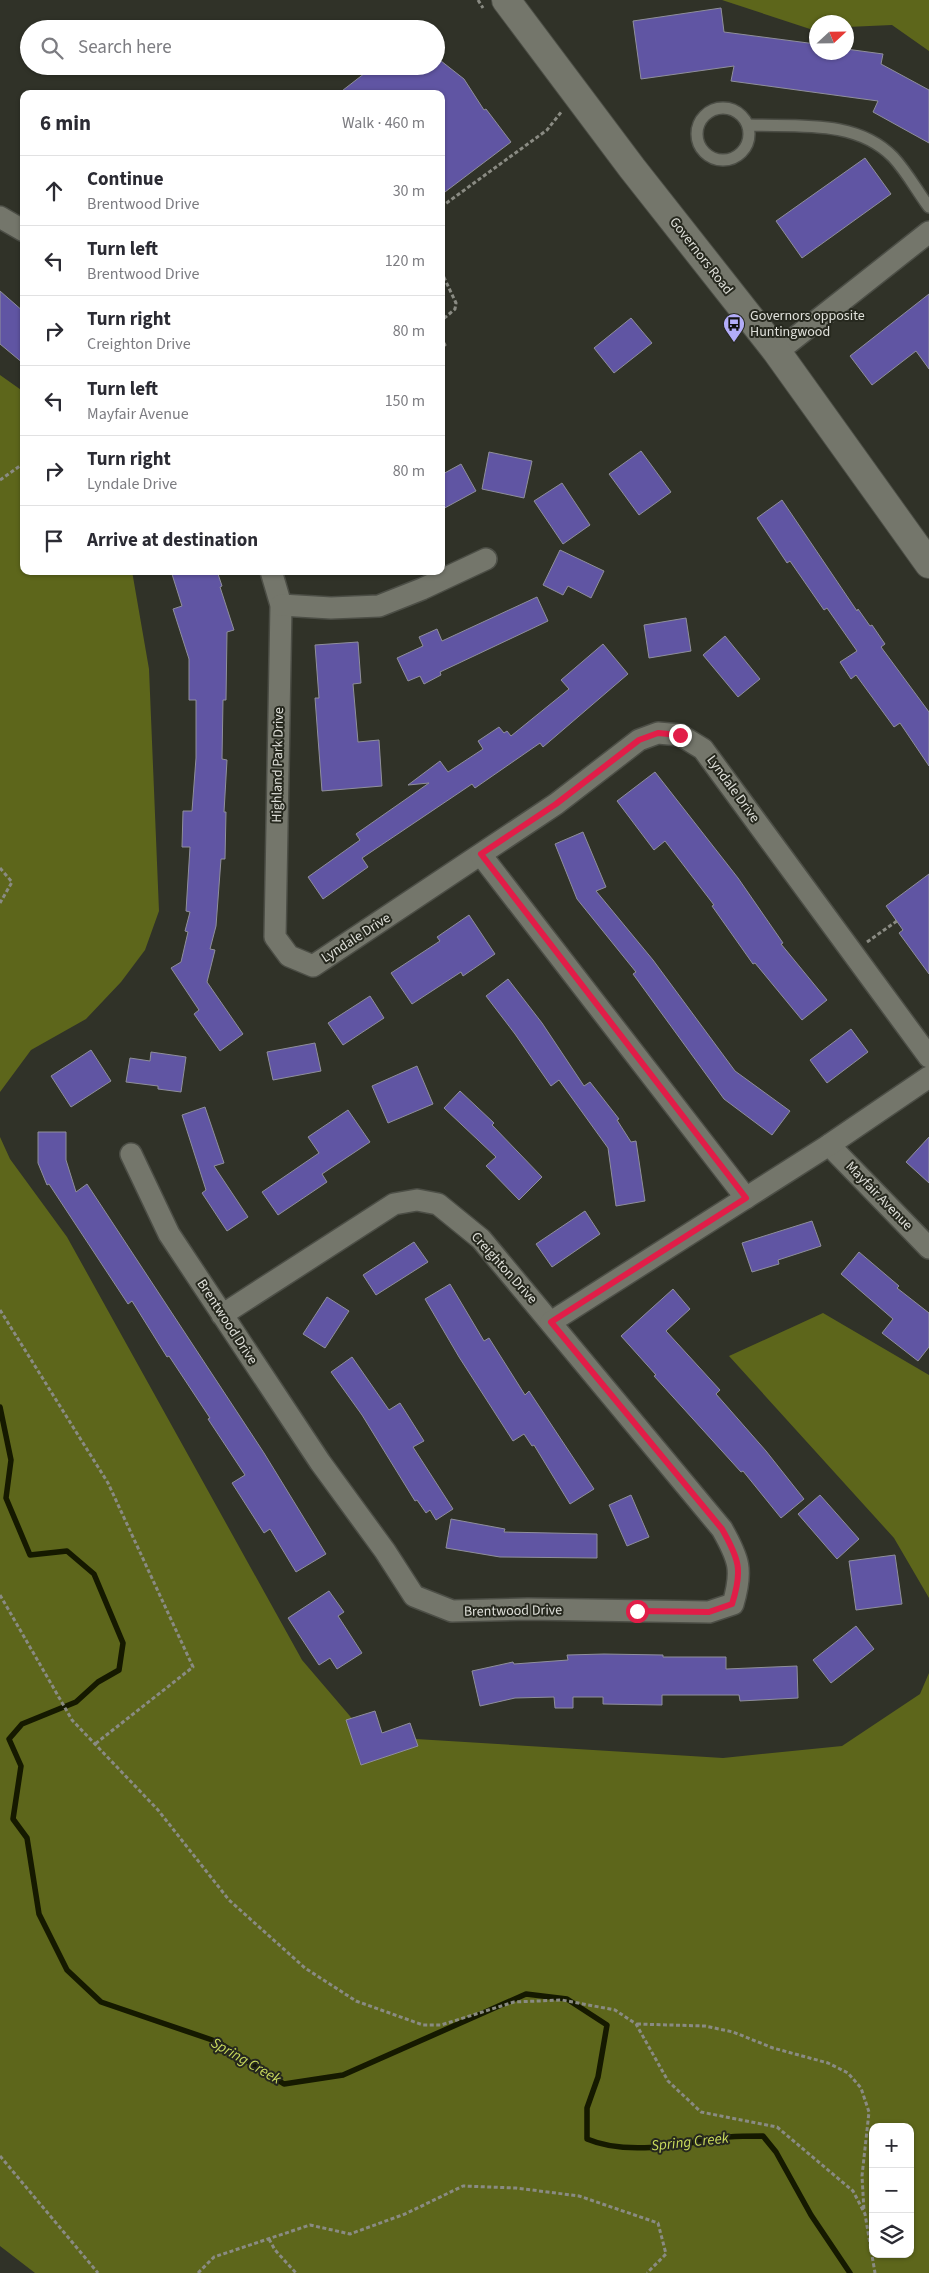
<!DOCTYPE html>
<html lang="en">
<head>
<meta charset="utf-8">
<style>
  body { margin:0; font-family:"Source Sans 3",sans-serif; background:#f2f2f3; color:#2b2b33 }
  .controls { position:absolute; right:15px; bottom:15px; display:grid; overflow:hidden; border-radius:10px; box-shadow:0 1px 4px #0004 }
  .controls button { width:45px; height:45px; display:grid; place-items:center; padding:0; border:0; border-bottom:1px solid #e1e1e2; background:#fff; color:#2b2b33; font:25px sans-serif }
  .compass { position:absolute; left:809px; top:15px; width:45px; height:45px; border-radius:50%; background:#fff; box-shadow:0 1px 4px #0004; rotate:68deg }
  .stop { position:absolute; width:15px; height:15px; margin:-11px; border:4px solid #e11d48; border-radius:50%; background:#fff }
  .stop.end { background:#e11d48; border-color:#fff; box-shadow:0 1px 5px #0008 }
  .list { margin:0; padding:0; list-style:none }
  h2 { display:flex; justify-content:space-between; align-items:center; height:65px; margin:0; padding:0 20px; font-size:21px }
  h2 small { font-size:16px; font-weight:400; color:#7c7c81 }
  .list li { display:grid; grid-template-columns:32px 1fr auto; gap:15px; align-items:center; box-sizing:border-box; height:70px; padding:0 20px; border-top:1px solid #e1e1e2 }
  .list b { display:block; font-size:19px; white-space:nowrap }
  .list p { margin:0; font-size:16px; white-space:nowrap; color:#7c7c81 }
  .list em { font-size:16px; font-style:normal; color:#7c7c81 }
  .icon { flex:none; width:28px; height:28px; fill:none; stroke:currentColor; stroke-width:2; stroke-linecap:round; stroke-linejoin:round }
  .map { position:relative; flex:none; width:929px; height:2273px; overflow:hidden }
  .search { position:absolute; background:#fff; box-shadow:0 1px 4px #0004; left:20px; top:20px; width:425px; height:55px; display:flex; align-items:center; gap:12px; box-sizing:border-box; padding:0 18px; border-radius:28px; color:#7c7c81; font-size:19px }
  .panel { position:absolute; background:#fff; box-shadow:0 1px 4px #0004; left:20px; top:90px; width:425px; height:485px; border-radius:10px }
  .map>svg:first-child { display:block }
  .forest { fill:#5d661b; fill-rule:evenodd }
  .lines { fill:none; stroke-linecap:round; stroke-linejoin:round }
  .stream { stroke:#151900; stroke-width:5.5 }
  .building { fill:#6055a3; stroke:#8f8f9b }
  .lane-casing { stroke:#4c4e46; stroke-width:14 }
  .street-casing { stroke:#4c4e46; stroke-width:24 }
  .secondary-casing { stroke:#4c4e46; stroke-width:30 }
  .path { stroke:#8a8b83; stroke-width:3; stroke-dasharray:4 2.5; stroke-linecap:butt }
  .lane { stroke:#74766b; stroke-width:11 }
  .street { stroke:#74766b; stroke-width:21 }
  .secondary { stroke:#74766b; stroke-width:28 }
  .route { stroke:#e11d48; stroke-width:6 }
  .labels { text-anchor:middle; dominant-baseline:central; stroke-width:4; stroke-linejoin:round; paint-order:stroke }
  .street-label { font-size:14px; fill:#e0e1db; stroke:#26281e }
  .poi-label { font-size:14px; fill:#e0e1db; stroke:#26281e; text-anchor:start }
  .water-label { font-size:15px; font-style:italic; fill:#cadb5d; stroke:#26281e }
</style>
</head>
<body>
<div class="map">
<svg width="929" height="2273" viewBox="0 0 929 2273">
  <rect width="100%" height="100%" fill="#303228"/>
  <g class="forest">
    <polygon points="722,0 929,0 929,51 892,25 847,27 846,22 816,22 816,29 810,29"/>
    <polygon points="0,375 24,392 24,571 132,571 149,669 159,911 145,950 121,982 86,1019 31,1050 0,1092"/>
    <path d="M 0,1137 L 10,1159 L 67,1237 L 302,1660 L 367,1736 L 723,1758 L 842,1746 L 920,1694 L 929,1673 L 929,2273 L 35,2273 L 0,2246 ZM 873,2127 L 910,2127 L 910,2254 L 873,2254 Z"/>
    <polygon points="823,1313 929,1375 929,1598 894,1538 729,1356"/>
  </g>
  <g class="lines">
    <path class="stream" d="M 0,1407 L 11,1460 L 6,1498 L 30,1555 L 67,1551 L 94,1574 L 123,1643 L 119,1670 L 98,1682 L 76,1702 L 22,1724 L 9,1739 L 21,1766 L 13,1819 L 27,1838 L 39,1914 L 67,1970 L 101,2002 L 218,2042 L 284,2084 L 343,2075 L 526,1994 L 567,1999 L 607,2025 L 598,2077 L 587,2108 L 587,2139 C 629,2157 685,2143 728,2137 C 740,2136 752,2136 763,2136 L 776,2152 L 811,2215 L 850,2273"/>
  </g>
  <g class="building">
    <polygon points="721,8 724,32 816,44 816,52 846,52 846,49 883,54 881,64 929,90 929,143 873,112 878,101 731,81 734,66 641,79 633,21"/>
    <polygon points="436,57 464,79 484,110 486,109 511,142 441,195 441,94 338,94 374,66 436,66"/>
    <polygon points="865,158 891,194 802,258 776,221"/>
    <polygon points="0,291 24,312 24,364 0,344"/>
    <polygon points="929,294 929,369 916,351 872,385 850,356"/>
    <polygon points="631,318 652,343 614,373 594,348"/>
    <polygon points="641,451 671,492 639,515 609,474"/>
    <polygon points="489,452 532,461 524,498 482,489"/>
    <polygon points="461,464 476,491 441,510 441,475"/>
    <polygon points="562,483 590,525 563,544 534,501"/>
    <polygon points="782,500 857,611 858,609 870,626 872,625 885,644 881,647 929,712 929,766 900,723 894,727 856,675 851,679 840,662 857,651 827,608 824,610 790,561 787,563 757,518"/>
    <polygon points="560,550 604,571 591,598 568,586 563,595 543,585"/>
    <polygon points="171,571 217,571 222,586 220,587 234,630 227,632 226,700 223,700 222,759 227,760 224,812 226,812 225,859 221,859 216,926 210,949 215,950 207,982 243,1034 220,1051 194,1014 199,1010 171,968 181,962 188,932 185,931 190,912 186,911 190,847 182,847 183,811 192,811 196,758 196,700 189,700 189,659 173,609 182,606"/>
    <polygon points="537,597 548,621 440,672 441,675 424,684 420,676 408,681 397,658 423,646 419,637 437,629 442,641"/>
    <polygon points="686,618 691,651 649,658 644,625"/>
    <polygon points="725,636 760,679 738,697 703,655"/>
    <polygon points="358,642 361,683 353,684 358,742 379,740 382,786 322,791 315,698 319,698 315,645"/>
    <polygon points="603,644 628,674 543,747 540,743 475,788 472,784 362,858 368,867 323,899 308,877 360,840 356,834 429,783 408,785 440,761 448,772 483,749 478,741 499,727 504,733 507,731 511,736 569,689 561,680"/>
    <polygon points="655,772 738,878 783,943 781,944 827,1000 802,1020 755,963 753,964 712,906 714,905 665,841 654,850 617,801"/>
    <polygon points="583,832 606,887 596,891 653,960 735,1071 790,1111 772,1135 724,1099 633,974 636,972 577,899 555,844"/>
    <polygon points="929,874 929,974 899,933 903,930 886,906"/>
    <polygon points="469,915 495,954 463,976 461,972 412,1004 391,973 440,941 437,937"/>
    <polygon points="508,979 542,1023 584,1086 590,1082 619,1119 617,1120 631,1142 636,1141 645,1201 616,1206 608,1148 559,1080 551,1086 515,1034 486,996"/>
    <polygon points="370,996 384,1018 343,1045 328,1023"/>
    <polygon points="851,1029 868,1052 827,1083 810,1060"/>
    <polygon points="315,1043 321,1071 273,1080 267,1052"/>
    <polygon points="91,1050 111,1081 71,1107 51,1076"/>
    <polygon points="151,1052 186,1057 181,1092 158,1089 158,1086 126,1082 130,1058 150,1061"/>
    <polygon points="417,1066 433,1104 388,1123 372,1086"/>
    <polygon points="460,1091 494,1123 492,1125 542,1177 519,1200 486,1166 496,1157 444,1108"/>
    <polygon points="205,1107 224,1163 214,1166 248,1217 227,1231 202,1193 206,1190 182,1115"/>
    <polygon points="348,1110 370,1142 322,1174 327,1182 278,1215 262,1192 319,1153 308,1137"/>
    <polygon points="38,1132 66,1132 66,1160 76,1192 87,1184 264,1453 326,1554 296,1572 270,1529 264,1533 232,1483 245,1475 208,1419 210,1418 169,1356 167,1357 132,1301 128,1304 49,1184 47,1185 38,1163"/>
    <polygon points="929,1137 929,1183 906,1162"/>
    <polygon points="585,1211 600,1234 552,1267 536,1244"/>
    <polygon points="812,1221 821,1246 778,1260 779,1264 752,1272 742,1243"/>
    <polygon points="414,1242 428,1262 376,1295 363,1275"/>
    <polygon points="859,1252 899,1286 897,1288 929,1313 929,1347 918,1361 882,1333 893,1319 841,1274"/>
    <polygon points="450,1284 484,1341 489,1338 525,1395 529,1391 594,1489 570,1504 534,1445 532,1446 524,1434 513,1441 459,1357 425,1299"/>
    <polygon points="673,1289 690,1309 666,1331 720,1390 716,1394 766,1451 804,1499 781,1518 743,1471 741,1472 654,1376 656,1375 621,1336"/>
    <polygon points="327,1297 349,1311 325,1348 303,1334"/>
    <polygon points="352,1357 389,1410 400,1403 424,1441 413,1447 453,1509 436,1520 430,1510 426,1513 417,1500 415,1501 362,1415 331,1372"/>
    <polygon points="631,1495 649,1537 627,1546 609,1505"/>
    <polygon points="820,1495 859,1539 837,1559 798,1514"/>
    <polygon points="451,1519 505,1529 504,1532 597,1534 597,1558 500,1557 446,1548"/>
    <polygon points="895,1555 902,1604 856,1610 849,1561"/>
    <polygon points="329,1591 344,1612 338,1616 362,1653 337,1669 330,1658 319,1665 288,1618"/>
    <polygon points="856,1626 874,1649 831,1683 813,1660"/>
    <polygon points="604,1654 663,1655 663,1657 726,1657 726,1669 797,1666 798,1698 740,1701 739,1695 662,1695 662,1705 603,1704 603,1697 573,1697 573,1708 555,1708 554,1697 515,1698 480,1706 472,1671 513,1662 514,1664 568,1660 567,1655"/>
    <polygon points="375,1711 382,1733 410,1723 418,1746 361,1765 346,1720"/>
  </g>
  <g class="lines">
    <g class="lane-casing">
      <g id="lane">
        <circle cx="723" cy="134" r="26"/>
        <path d="M 748,125 C 797,127 856,119 893,157 C 907,172 917,191 929,207"/>
      </g>
    </g>
    <g class="street-casing">
      <g id="street">
        <polyline points="0,217 24,231"/>
        <polyline points="777,352 929,232"/>
        <polyline points="271,571 281,605 275,937 289,956 313,966 556,804 639,740 658,733 680,735 703,749 929,1057"/>
        <polyline points="281,605 331,608 379,606 422,589 486,559"/>
        <polyline points="481,855 746,1198"/>
        <polyline points="829,1145 929,1248"/>
        <path d="M 131,1154 L 169,1234 L 320,1462 L 385,1551 L 414,1596 L 452,1611 L 528,1609 L 709,1612 L 733,1604 C 743,1570 739,1559 722,1529 L 481,1239 L 438,1204 L 417,1200 L 394,1204 L 222,1315"/>
        <polyline points="551,1322 829,1145 929,1077"/>
      </g>
    </g>
    <g class="secondary-casing">
      <polyline id="secondary" points="506,0 632,168 777,352 929,564"/>
    </g>
    <g class="path">
      <polyline points="478,0 483,8"/>
      <polyline points="441,207 547,130 562,111"/>
      <polyline points="441,271 456,303 455,309 441,321"/>
      <polyline points="441,337 445,345 441,347"/>
      <polyline points="0,480 24,463"/>
      <polyline points="0,868 12,882 0,903"/>
      <polyline points="867,942 897,921"/>
      <polyline points="0,1310 108,1483 193,1667 95,1744"/>
      <polyline points="0,1595 72,1720 158,1810 229,1900 305,1968 356,2001 423,2025 441,2025 514,2002 562,2000 615,2010 636,2024 668,2081 701,2112 777,2127 853,2191 865,2214 875,2273"/>
      <polyline points="637,2024 705,2026 733,2032 773,2048 828,2063 848,2073 861,2088 869,2112 862,2176 864,2211"/>
      <polyline points="0,2156 98,2273"/>
      <polyline points="269,2239 275,2250 296,2273"/>
      <polyline points="198,2273 214,2257 310,2225 350,2234 405,2214 463,2186 516,2188 579,2196 658,2223 666,2254 647,2273"/>
    </g>
    <use href="#lane" class="lane"/>
    <use href="#street" class="street"/>
    <use href="#secondary" class="secondary"/>
  </g>
  <g class="lines">
    <path class="route" d="M 637,1611 L 709,1612 L 732,1604 C 743,1570 739,1559 722,1529 L 551,1322 L 746,1198 L 481,854 L 556,804 L 639,740 L 658,733 L 680,735"/>
  </g>
  <defs>
    <g id="bus-pin" transform="scale(1.125)"><path d="M0 17L-7.5 6A9.5 9.5 0 1 1 7.5 6Z" fill="#b3adf9" stroke="#26281e"/><path d="M-5-6H5V4H4V6H2V4H-2V6H-4V4H-5ZM-3.5-4V0h7V-4ZM-3.5 1.2v1.5H-2V1.2ZM2 1.2v1.5H3.5V1.2Z" fill="#111"/></g>
  </defs>
  <g fill-rule="evenodd">
    <use href="#bus-pin" x="734" y="324"/>
  </g>
  <g class="labels">
    <g class="street-label">
      <text transform="translate(701 256) rotate(52)">Governors Road</text>
      <text transform="translate(278 765) rotate(-89)">Highland Park Drive</text>
      <text transform="translate(733 789) rotate(54)">Lyndale Drive</text>
      <text transform="translate(356 938) rotate(-33)">Lyndale Drive</text>
      <text transform="translate(879 1196) rotate(46)">Mayfair Avenue</text>
      <text transform="translate(504 1268) rotate(48)">Creighton Drive</text>
      <text transform="translate(227 1322) rotate(57)">Brentwood Drive</text>
      <text transform="translate(513 1611) rotate(-1)">Brentwood Drive</text>
    </g>
    <g class="poi-label">
      <text x="750" y="316">Governors opposite<tspan x="750" dy="16">Huntingwood</tspan></text>
    </g>
    <g class="water-label">
      <text transform="translate(246 2061) rotate(30)">Spring Creek</text>
      <text transform="translate(690 2142) rotate(-6)">Spring Creek</text>
    </g>
  </g>
</svg>
<div class="controls">
<button>+</button>
<button>−</button>
<button><svg class="icon" aria-label="layers" viewBox="0 0 24 24"><path d="M12 4l9 5-9 5-9-5zM3 14l9 5 9-5"/></svg></button>
</div>
<svg class="compass" viewBox="-18 -18 36 36"><path d="M0-13l5 13h-10z" fill="#e53935"/><path d="M0 13l5-13h-10z" fill="#7c7c81"/></svg>
<div class="stop" style="left:637px;top:1611px"></div>
<div class="stop end" style="left:680px;top:735px"></div>
<div class="search"><svg class="icon" aria-label="search" viewBox="0 0 24 24"><circle cx="10" cy="10" r="6"/><path d="M15 15l6 6"/></svg>Search here</div>
<section class="panel">
<h2>6 min<small>Walk · 460 m</small></h2>
<ul class="list">
<li><svg class="icon" aria-label="ahead" viewBox="0 0 24 24"><path d="M12 20V5M6 11l6-6 6 6"/></svg><div><b>Continue</b><p>Brentwood Drive</p></div><em>30 m</em></li>
<li><svg class="icon" aria-label="left" viewBox="0 0 24 24"><path d="M17 20v-9H6M10 6l-5 5 5 5"/></svg><div><b>Turn left</b><p>Brentwood Drive</p></div><em>120 m</em></li>
<li><svg class="icon" aria-label="right" viewBox="0 0 24 24"><path d="M7 20v-9h11M14 6l5 5-5 5"/></svg><div><b>Turn right</b><p>Creighton Drive</p></div><em>80 m</em></li>
<li><svg class="icon" aria-label="left" viewBox="0 0 24 24"><path d="M17 20v-9H6M10 6l-5 5 5 5"/></svg><div><b>Turn left</b><p>Mayfair Avenue</p></div><em>150 m</em></li>
<li><svg class="icon" aria-label="right" viewBox="0 0 24 24"><path d="M7 20v-9h11M14 6l5 5-5 5"/></svg><div><b>Turn right</b><p>Lyndale Drive</p></div><em>80 m</em></li>
<li><svg class="icon" aria-label="arrive" viewBox="0 0 24 24"><path d="M6 21V4h12l-3 4 3 4H6"/></svg><div><b>Arrive at destination</b></div></li>
</ul>
</section>
</div>
</body>
</html>
